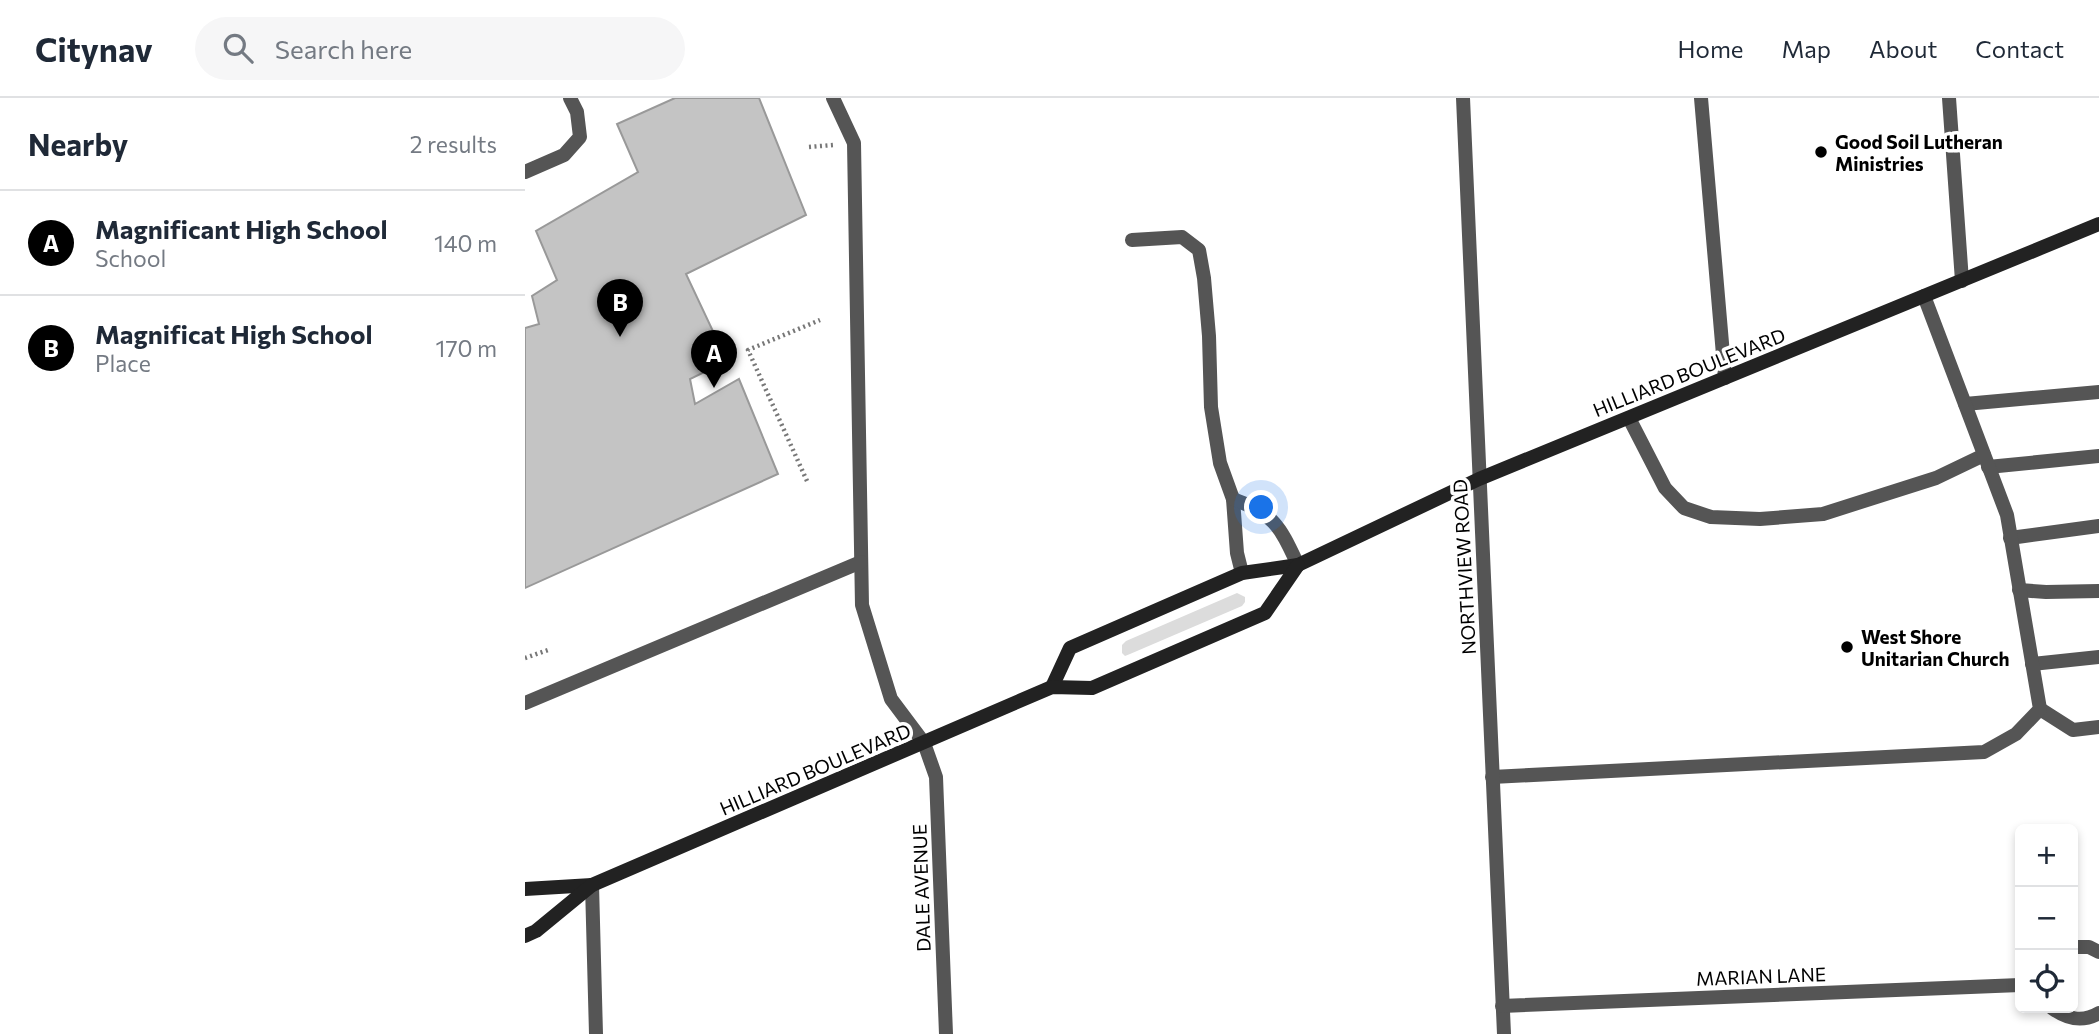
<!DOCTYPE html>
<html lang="en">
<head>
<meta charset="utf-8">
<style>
  body { margin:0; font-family:Commissioner,sans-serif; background:#f6f6f7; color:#1f2937 }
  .controls { position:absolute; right:21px; bottom:21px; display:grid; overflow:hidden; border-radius:10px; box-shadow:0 4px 10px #0003 }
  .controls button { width:63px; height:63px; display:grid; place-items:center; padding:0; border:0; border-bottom:2px solid #e0e1e3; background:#fff; color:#1f2937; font:35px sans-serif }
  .you { position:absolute; left:737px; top:410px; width:24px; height:24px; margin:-18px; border:5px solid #fff; border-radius:50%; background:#1a73e8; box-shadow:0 0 0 10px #1a73e833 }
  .badge { display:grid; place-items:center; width:46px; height:46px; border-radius:50%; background:#000; color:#fff; font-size:23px; font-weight:700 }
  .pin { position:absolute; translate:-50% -58px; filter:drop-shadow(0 2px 4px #0008) }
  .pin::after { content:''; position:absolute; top:37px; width:24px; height:21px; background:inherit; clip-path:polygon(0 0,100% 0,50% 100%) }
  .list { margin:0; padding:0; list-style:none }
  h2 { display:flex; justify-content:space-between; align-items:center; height:91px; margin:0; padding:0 28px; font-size:30px }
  h2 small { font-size:23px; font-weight:400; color:#747a83 }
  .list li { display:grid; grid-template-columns:46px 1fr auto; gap:21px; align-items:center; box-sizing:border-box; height:105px; padding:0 28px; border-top:2px solid #e0e1e3 }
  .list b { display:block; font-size:26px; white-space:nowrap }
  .list p { margin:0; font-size:23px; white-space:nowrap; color:#747a83 }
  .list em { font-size:23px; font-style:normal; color:#747a83 }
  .icon { flex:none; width:38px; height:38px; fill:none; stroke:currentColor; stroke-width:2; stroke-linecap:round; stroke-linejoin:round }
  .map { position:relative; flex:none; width:1574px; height:936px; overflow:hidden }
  header { display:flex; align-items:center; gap:42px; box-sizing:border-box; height:98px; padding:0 35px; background:#fff; border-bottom:2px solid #e0e1e3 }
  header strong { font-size:33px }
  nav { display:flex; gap:38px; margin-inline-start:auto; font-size:24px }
  .search { width:490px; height:63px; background:#f6f6f7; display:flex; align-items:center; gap:18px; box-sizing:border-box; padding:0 24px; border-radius:38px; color:#747a83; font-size:26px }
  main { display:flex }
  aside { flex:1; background:#fff }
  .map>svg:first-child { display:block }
  .green { fill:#dcdcdc }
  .building { fill:#c4c4c4; stroke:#999; stroke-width:2 }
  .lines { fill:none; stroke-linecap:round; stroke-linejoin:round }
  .path { stroke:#777; stroke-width:4.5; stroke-dasharray:2 3.5; stroke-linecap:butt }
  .service { stroke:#555; stroke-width:14 }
  .minor { stroke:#555; stroke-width:14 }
  .secondary { stroke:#222; stroke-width:14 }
  .poi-dot { fill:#000; stroke:#fff; stroke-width:2.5 }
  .labels { text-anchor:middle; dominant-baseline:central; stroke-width:7; stroke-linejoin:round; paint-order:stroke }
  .poi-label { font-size:19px; font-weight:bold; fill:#000; stroke:#fff; text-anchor:start }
  .street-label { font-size:19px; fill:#000; stroke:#fff }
</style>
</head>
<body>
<header>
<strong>Citynav</strong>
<div class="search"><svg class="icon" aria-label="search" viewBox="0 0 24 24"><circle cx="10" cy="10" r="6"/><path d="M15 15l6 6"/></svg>Search here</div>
<nav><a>Home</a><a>Map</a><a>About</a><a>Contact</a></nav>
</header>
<main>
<aside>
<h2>Nearby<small>2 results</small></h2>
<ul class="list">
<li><span class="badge">A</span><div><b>Magnificant High School</b><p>School</p></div><em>140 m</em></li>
<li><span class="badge">B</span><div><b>Magnificat High School</b><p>Place</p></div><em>170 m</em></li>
</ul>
</aside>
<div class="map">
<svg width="1574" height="936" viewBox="0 0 1574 936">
  <rect width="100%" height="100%" fill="#fff"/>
  <polygon class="green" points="712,495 720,499 720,504 717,508 605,556 600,558 597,555 597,547 601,543"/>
  <polygon class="building" points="150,0 234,0 281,117 161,176 202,263 165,281 170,306 214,281 253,376 0,490 0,230 14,226 7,198 32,182 11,133 113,74 92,26"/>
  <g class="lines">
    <g class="path">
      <polyline points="284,49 308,47"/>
      <polyline points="282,383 223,252 295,222"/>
      <polyline points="0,560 23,552"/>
    </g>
    <g class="service">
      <polyline points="308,0 329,45 337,507 366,601 399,645"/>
      <polyline points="1176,0 1200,280"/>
      <polyline points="1424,0 1437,183"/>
      <polyline points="0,74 39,57 55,39 52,14 45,0"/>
      <polyline points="1440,306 1574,294"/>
      <polyline points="1104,320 1140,390 1159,410 1186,419 1235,421 1298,416 1411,380 1459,357"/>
      <polyline points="1463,369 1574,358"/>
      <polyline points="1485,440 1574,428"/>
      <polyline points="1494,492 1521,494 1574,493"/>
      <polyline points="1507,566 1574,559"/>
      <polyline points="0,605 336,464"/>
      <polyline points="1515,611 1548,632 1574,629"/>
      <polyline points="967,679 1459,654 1491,636 1515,611 1482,417 1399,198"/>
    </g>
    <g class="minor">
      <polyline points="938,0 979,936"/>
      <polyline points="607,142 657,139 674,152 679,180 684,238 686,309 695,365 708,401 712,455 717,475"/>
      <path d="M 708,401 C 750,416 755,429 773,467"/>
      <polyline points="399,645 411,679 421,936"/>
      <polyline points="67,787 71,936"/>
      <polyline points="1548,849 1564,849 1574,854"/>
      <polyline points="977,908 1495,887"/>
      <path d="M 1527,910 C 1542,921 1557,925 1574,915"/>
    </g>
    <g class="secondary">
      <polyline points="527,589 545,550 717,475 773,467 954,381 1574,126"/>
      <polyline points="0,791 67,787"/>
      <polyline points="0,838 11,833 67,787 527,589 567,590 740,515 773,467"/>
    </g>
  </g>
  <g class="poi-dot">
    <circle cx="1296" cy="54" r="7"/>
    <circle cx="1322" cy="549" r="7"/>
  </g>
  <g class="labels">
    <g class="poi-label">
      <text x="1310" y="43">Good Soil Lutheran<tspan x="1310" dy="22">Ministries</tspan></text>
      <text x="1336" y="538">West Shore<tspan x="1336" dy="22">Unitarian Church</tspan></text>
    </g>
    <g class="street-label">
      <text transform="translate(1164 274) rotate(-22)">HILLIARD BOULEVARD</text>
      <text transform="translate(939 469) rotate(-93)">NORTHVIEW ROAD</text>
      <text transform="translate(290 671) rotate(-23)">HILLIARD BOULEVARD</text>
      <text transform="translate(396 790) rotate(-92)">DALE AVENUE</text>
      <text transform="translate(1236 878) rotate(-2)">MARIAN LANE</text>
    </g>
  </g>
</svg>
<div class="controls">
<button>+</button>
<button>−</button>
<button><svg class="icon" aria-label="locate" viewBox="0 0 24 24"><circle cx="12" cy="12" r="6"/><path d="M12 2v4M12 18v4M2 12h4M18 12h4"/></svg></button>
</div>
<div class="you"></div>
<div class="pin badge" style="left:189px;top:290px">A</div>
<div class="pin badge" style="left:95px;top:239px">B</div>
</div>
</main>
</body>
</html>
